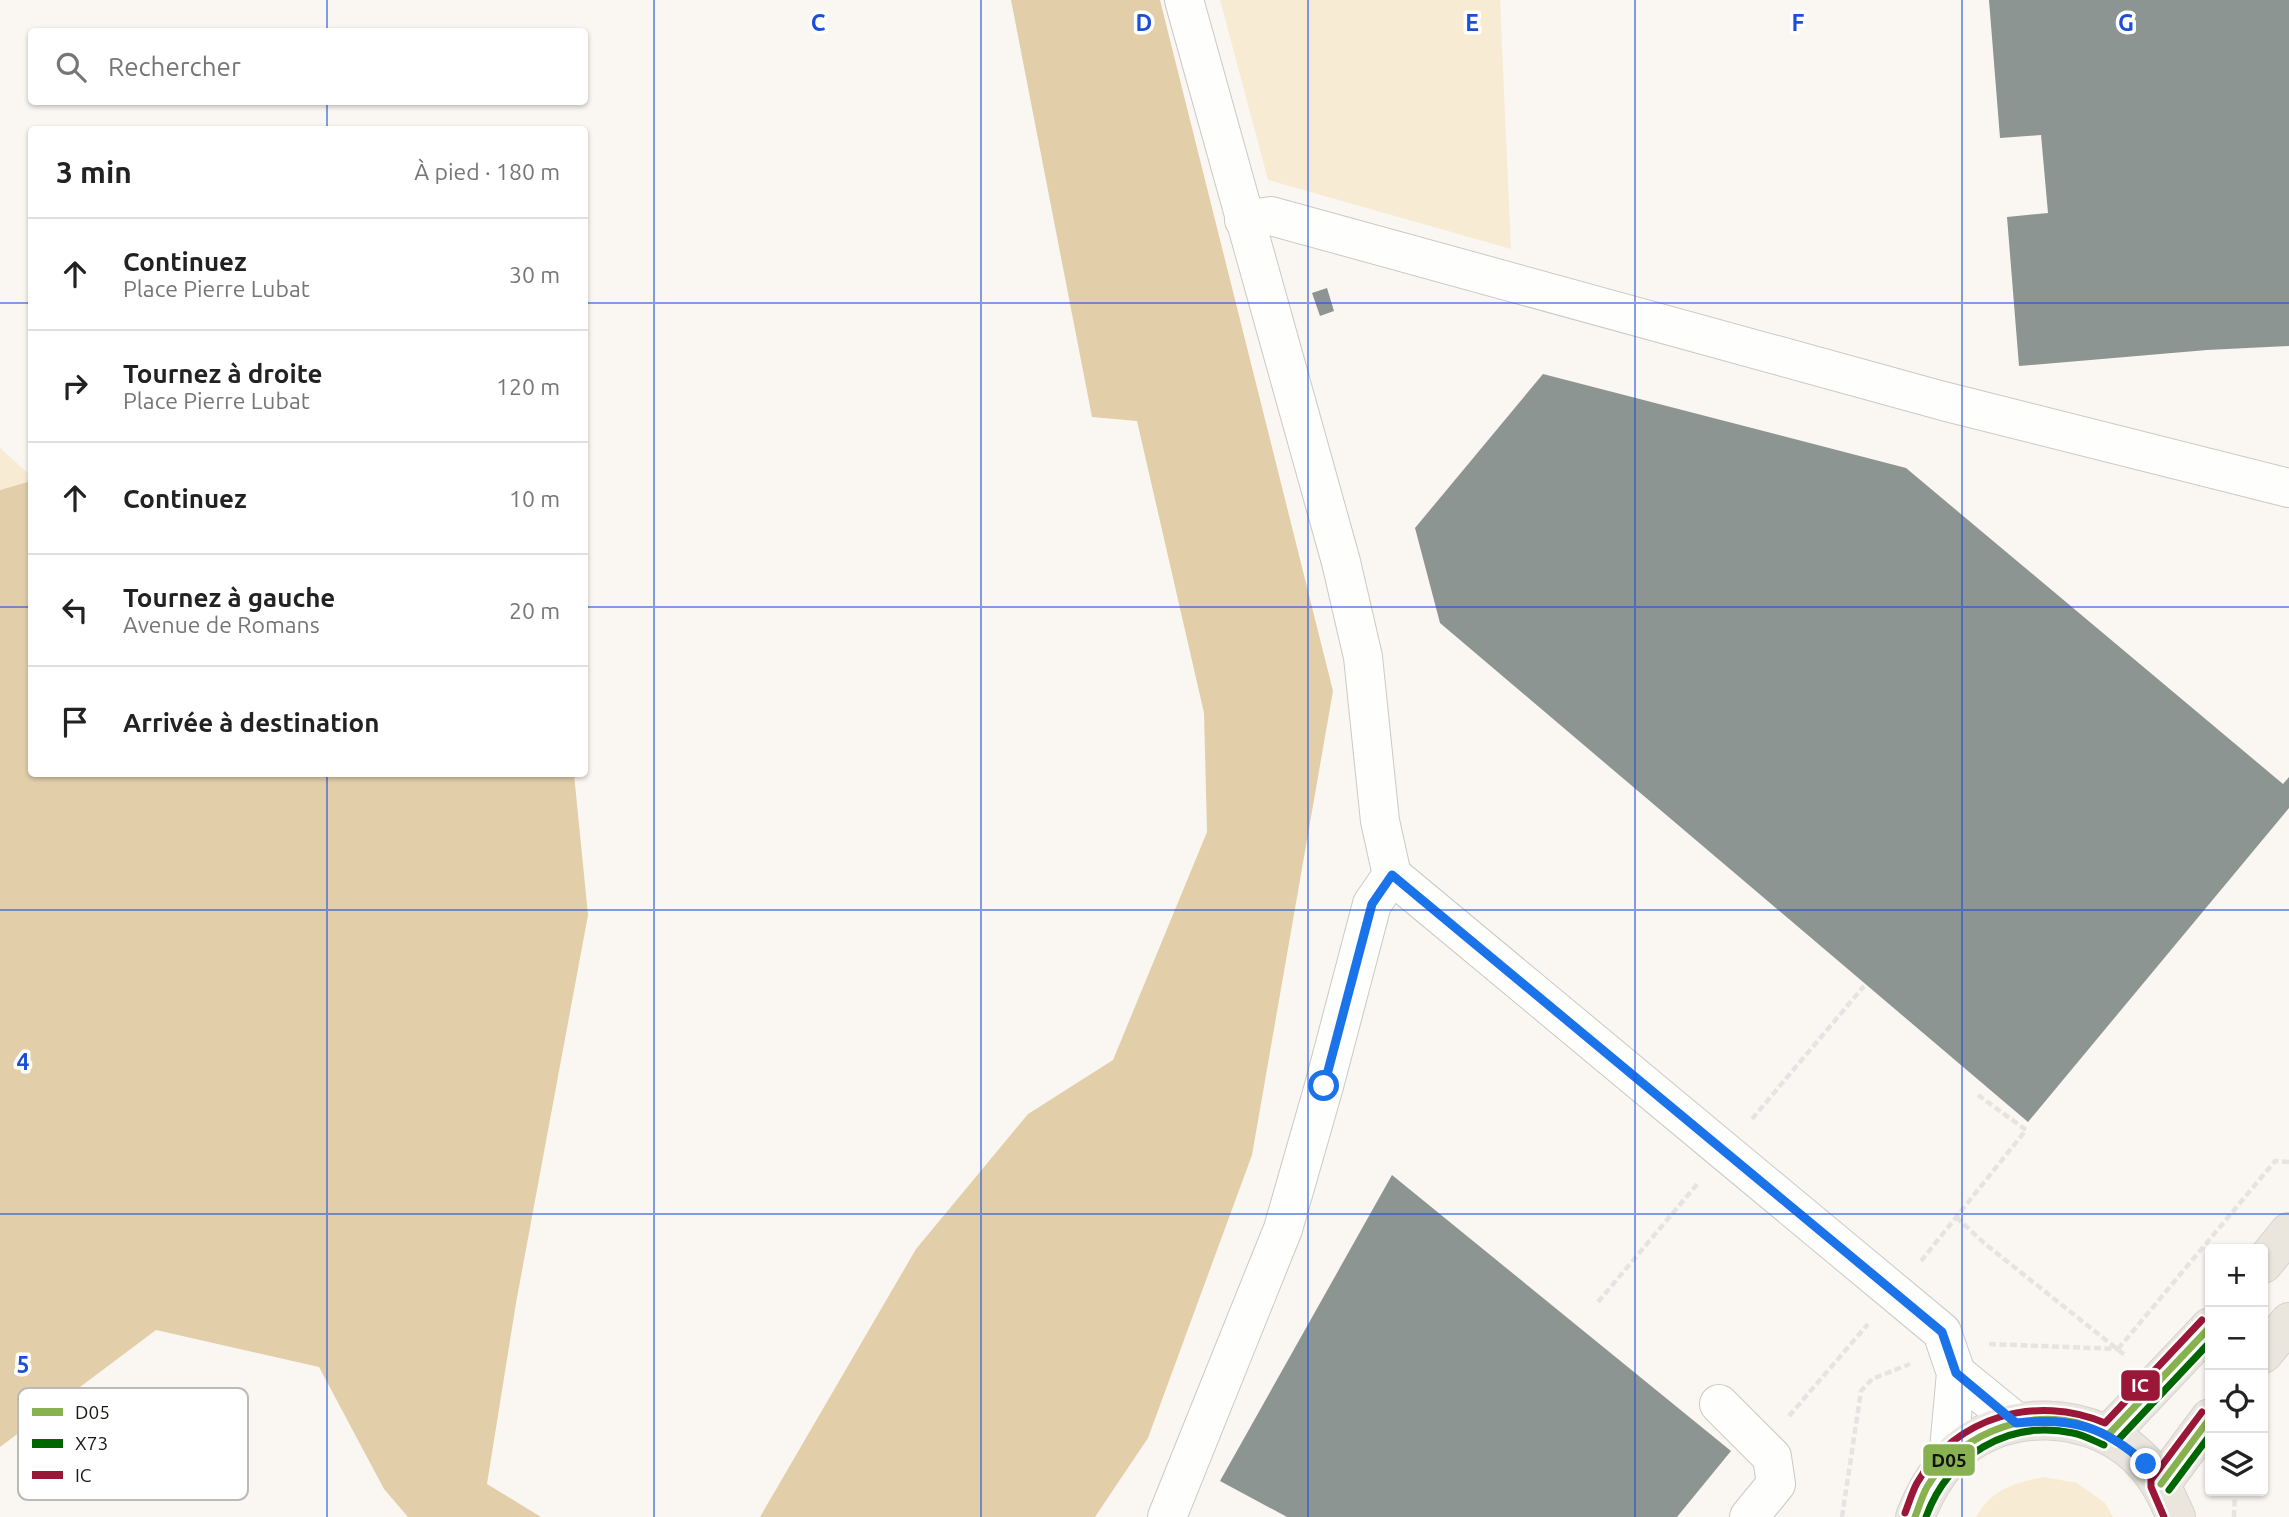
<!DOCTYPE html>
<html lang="fr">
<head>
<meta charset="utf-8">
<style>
  body { margin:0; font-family:Ubuntu,sans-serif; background:#f6f6f6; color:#222 }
  .controls { position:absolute; right:21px; bottom:21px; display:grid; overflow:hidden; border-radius:7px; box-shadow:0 2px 5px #0004 }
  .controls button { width:63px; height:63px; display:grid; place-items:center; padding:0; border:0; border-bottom:2px solid #e0e0e0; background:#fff; color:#222; font:35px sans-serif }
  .stop { position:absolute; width:21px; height:21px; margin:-16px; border:5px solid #1a73e8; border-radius:50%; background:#fff }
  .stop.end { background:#1a73e8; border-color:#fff; box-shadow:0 2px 7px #0008 }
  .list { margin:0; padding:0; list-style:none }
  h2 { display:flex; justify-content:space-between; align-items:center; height:91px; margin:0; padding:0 28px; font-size:30px }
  h2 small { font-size:23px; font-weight:400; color:#767676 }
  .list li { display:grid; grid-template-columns:46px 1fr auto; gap:21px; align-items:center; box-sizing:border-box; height:112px; padding:0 28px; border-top:2px solid #e0e0e0 }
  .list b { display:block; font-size:26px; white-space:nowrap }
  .list p { margin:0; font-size:23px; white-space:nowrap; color:#767676 }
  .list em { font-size:23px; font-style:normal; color:#767676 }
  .icon { flex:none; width:38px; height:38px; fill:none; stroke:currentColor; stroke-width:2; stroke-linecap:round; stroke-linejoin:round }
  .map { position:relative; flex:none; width:2289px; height:1517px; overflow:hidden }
  .search { position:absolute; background:#fff; box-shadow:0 2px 5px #0004; left:28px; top:28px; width:560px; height:77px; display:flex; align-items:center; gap:18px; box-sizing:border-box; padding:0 24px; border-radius:7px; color:#767676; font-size:26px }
  .panel { position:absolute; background:#fff; box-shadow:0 2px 5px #0004; left:28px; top:126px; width:560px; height:651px; border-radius:7px }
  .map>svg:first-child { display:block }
  .green { fill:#f7ebd4 }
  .forest { fill:#e2cfaa }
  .building { fill:#8d9593 }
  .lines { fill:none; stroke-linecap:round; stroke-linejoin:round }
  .minor-casing { stroke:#cbc9c5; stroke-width:40 }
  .major-casing { stroke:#d4d2d0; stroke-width:40 }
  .path { stroke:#e5e4e3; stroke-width:4.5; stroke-dasharray:7 3.5; stroke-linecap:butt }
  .minor { stroke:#fefefd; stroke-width:38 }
  .major { stroke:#eae6de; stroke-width:38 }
  .bus-1-casing { stroke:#fff; stroke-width:12 }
  .bus-2-casing { stroke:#fff; stroke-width:12 }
  .bus-3-casing { stroke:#fff; stroke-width:12 }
  .bus-1 { stroke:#88b250; stroke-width:7 }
  .bus-2 { stroke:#060; stroke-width:7 }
  .bus-3 { stroke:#9b1738; stroke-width:7 }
  .route { stroke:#1a73e8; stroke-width:9 }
  .grid { fill:none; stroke:#1d4ed8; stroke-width:2; stroke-opacity:0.55 }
  .key { fill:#fff; stroke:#babab9; stroke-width:2 }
  .key-label { font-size:19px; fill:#1a1815 }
  .grid-label { font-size:23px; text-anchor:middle; font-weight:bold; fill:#1d4ed8; stroke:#fff; stroke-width:7; stroke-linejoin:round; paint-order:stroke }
  .line-badge { stroke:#fff; stroke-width:2.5 }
  .badge-label { font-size:19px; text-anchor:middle; font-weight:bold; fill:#fff }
  .pale-badge-label { font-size:19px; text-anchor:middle; font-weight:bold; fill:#111 }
</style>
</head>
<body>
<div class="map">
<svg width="2289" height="1517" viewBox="0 0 2289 1517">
  <rect width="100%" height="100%" fill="#faf7f2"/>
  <g class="green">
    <polygon points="1220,0 1500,0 1511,249 1268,180"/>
    <polygon points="0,448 31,476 31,481 0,490"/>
    <path d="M 2044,1477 L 2077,1483 L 2105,1503 L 2113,1517 L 1976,1517 C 1992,1489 2014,1483 2044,1477 Z"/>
  </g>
  <g class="forest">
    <polygon points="1011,0 1160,0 1333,691 1252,1155 1148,1438 1095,1517 760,1517 916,1249 1028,1114 1113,1060 1207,832 1204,713 1137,421 1092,417"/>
    <polygon points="31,481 32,774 574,774 588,915 516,1303 487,1484 541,1517 408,1517 384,1489 319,1367 156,1330 0,1447 0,490"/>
  </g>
  <g class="building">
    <polygon points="1989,0 2289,0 2289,346 2207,350 2019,366 2007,217 2048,213 2041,135 2000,138"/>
    <polygon points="1327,288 1334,311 1320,316 1312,293"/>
    <polygon points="1543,374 1906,468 2283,784 2289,777 2289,808 2028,1122 1440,623 1415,528"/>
    <polygon points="1392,1175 1731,1451 1677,1517 1287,1517 1220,1481"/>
  </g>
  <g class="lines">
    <g class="minor-casing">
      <g id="minor">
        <polyline points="1184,0 1341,562 1363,657 1380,821 1392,875"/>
        <polyline points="1244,220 1271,216 1943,401 2289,488"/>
        <polyline points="1392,875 1942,1332 1956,1373 1948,1460"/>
        <polyline points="1956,1373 2016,1422"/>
        <polyline points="1719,1404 1772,1457 1776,1484 1749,1517"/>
        <polyline points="1167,1517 1283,1229 1324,1086 1372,904 1392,875"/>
      </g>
    </g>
    <g class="major-casing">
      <g id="major">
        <polyline points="2263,1264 2289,1232"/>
        <polyline points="2263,1354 2289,1322"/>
        <polyline points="2108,1435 2210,1327"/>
        <polyline points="2161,1484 2210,1418"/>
        <path d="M 1915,1517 C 1923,1497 1932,1479 1947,1462 C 1998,1404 2098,1408 2147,1466 C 2160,1481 2168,1499 2176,1517"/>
      </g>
    </g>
    <g class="path">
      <polyline points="1752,1119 1864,986"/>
      <polyline points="1956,1217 1984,1243 2126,1356"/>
      <polyline points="1921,1261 2026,1130 1978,1095"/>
      <polyline points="1598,1302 1699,1182"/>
      <polyline points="1989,1344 2118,1349"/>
      <polyline points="2118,1349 2275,1161 2289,1162"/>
      <polyline points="1789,1416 1868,1324"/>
      <polyline points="1842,1517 1861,1391 1872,1379 1910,1364"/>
      <polyline points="2234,1517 2235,1491"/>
    </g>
    <use href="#minor" class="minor"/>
    <use href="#major" class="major"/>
    <g class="bus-1-casing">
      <g id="bus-1">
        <polyline points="2108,1435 2210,1327"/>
        <polyline points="2161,1484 2210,1418"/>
        <path d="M 1915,1517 C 1919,1507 1922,1496 1927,1487 C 1957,1437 2021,1409 2078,1423 C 2088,1426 2098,1431 2108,1435"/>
      </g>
    </g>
    <g class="bus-2-casing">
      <g id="bus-2">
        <polyline points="2116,1442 2210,1342"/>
        <polyline points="2169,1490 2210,1435"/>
        <path d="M 1926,1517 C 1948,1456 2008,1419 2073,1433 C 2084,1435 2094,1441 2104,1445"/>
      </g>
    </g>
    <g class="bus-3-casing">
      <g id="bus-3">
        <path d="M 1905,1513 C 1909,1503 1912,1492 1917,1483 C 1955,1416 2037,1394 2105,1423 L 2202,1320"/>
        <polyline points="2164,1517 2151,1487 2151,1480 2202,1412"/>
      </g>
    </g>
    <use href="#bus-1" class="bus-1"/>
    <use href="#bus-2" class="bus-2"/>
    <use href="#bus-3" class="bus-3"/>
  </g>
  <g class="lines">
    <path class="route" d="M 1324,1086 L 1372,904 L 1392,875 L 1942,1332 L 1956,1373 L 2016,1423 C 2072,1417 2104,1426 2146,1464"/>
  </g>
  <path class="grid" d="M 327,0 L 327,32M 654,0 L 654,1517M 981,0 L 981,1517M 1308,0 L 1308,1517M 1635,0 L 1635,1517M 1962,0 L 1962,1517M 327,102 L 327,130M 0,303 L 32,303M 584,303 L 2289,303M 0,607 L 32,607M 584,607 L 2289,607M 327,774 L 327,1517M 0,910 L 2289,910M 0,1214 L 2289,1214"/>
  <rect x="18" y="1388" width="230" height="112" rx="10" class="key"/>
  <rect x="32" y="1408" width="31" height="8" fill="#88b250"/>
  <rect x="32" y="1439" width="31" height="9" fill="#060"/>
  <rect x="32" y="1471" width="31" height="8" fill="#9b1738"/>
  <g class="key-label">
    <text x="75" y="1419">D05</text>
    <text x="75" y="1450">X73</text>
    <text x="75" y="1482">IC</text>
  </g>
  <g class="grid-label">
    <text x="818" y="31">C</text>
    <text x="1144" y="31">D</text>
    <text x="1472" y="31">E</text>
    <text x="1798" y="31">F</text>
    <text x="2126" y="31">G</text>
    <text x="23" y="1070">4</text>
    <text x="23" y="1373">5</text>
  </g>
  <g class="line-badge">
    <rect x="2120" y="1369" width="41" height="33" rx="7" fill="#9b1738"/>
    <rect x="1922" y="1443" width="54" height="34" rx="7" fill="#88b250"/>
  </g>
  <g class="badge-label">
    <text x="2140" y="1392">IC</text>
  </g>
  <g class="pale-badge-label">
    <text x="1949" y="1467">D05</text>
  </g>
</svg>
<div class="controls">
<button>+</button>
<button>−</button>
<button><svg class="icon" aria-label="locate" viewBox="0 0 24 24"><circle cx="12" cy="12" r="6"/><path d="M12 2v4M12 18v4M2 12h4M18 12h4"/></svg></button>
<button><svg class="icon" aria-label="layers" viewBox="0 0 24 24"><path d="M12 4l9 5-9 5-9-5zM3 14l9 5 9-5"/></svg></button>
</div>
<div class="stop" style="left:1324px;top:1086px"></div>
<div class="stop end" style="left:2146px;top:1464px"></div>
<div class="search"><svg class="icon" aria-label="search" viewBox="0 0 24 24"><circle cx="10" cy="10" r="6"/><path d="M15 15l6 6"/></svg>Rechercher</div>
<section class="panel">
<h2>3 min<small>À pied · 180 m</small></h2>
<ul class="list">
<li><svg class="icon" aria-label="ahead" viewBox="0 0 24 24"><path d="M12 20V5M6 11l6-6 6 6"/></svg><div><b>Continuez</b><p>Place Pierre Lubat</p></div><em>30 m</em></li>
<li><svg class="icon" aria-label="right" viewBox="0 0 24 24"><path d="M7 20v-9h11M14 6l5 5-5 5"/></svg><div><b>Tournez à droite</b><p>Place Pierre Lubat</p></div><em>120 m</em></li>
<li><svg class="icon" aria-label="ahead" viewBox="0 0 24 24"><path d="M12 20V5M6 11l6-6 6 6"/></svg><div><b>Continuez</b></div><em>10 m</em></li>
<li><svg class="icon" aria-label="left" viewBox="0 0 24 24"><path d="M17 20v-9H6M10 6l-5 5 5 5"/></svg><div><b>Tournez à gauche</b><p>Avenue de Romans</p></div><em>20 m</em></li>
<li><svg class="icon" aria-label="arrive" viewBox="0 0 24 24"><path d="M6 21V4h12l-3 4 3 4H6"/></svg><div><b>Arrivée à destination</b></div></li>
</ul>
</section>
</div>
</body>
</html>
